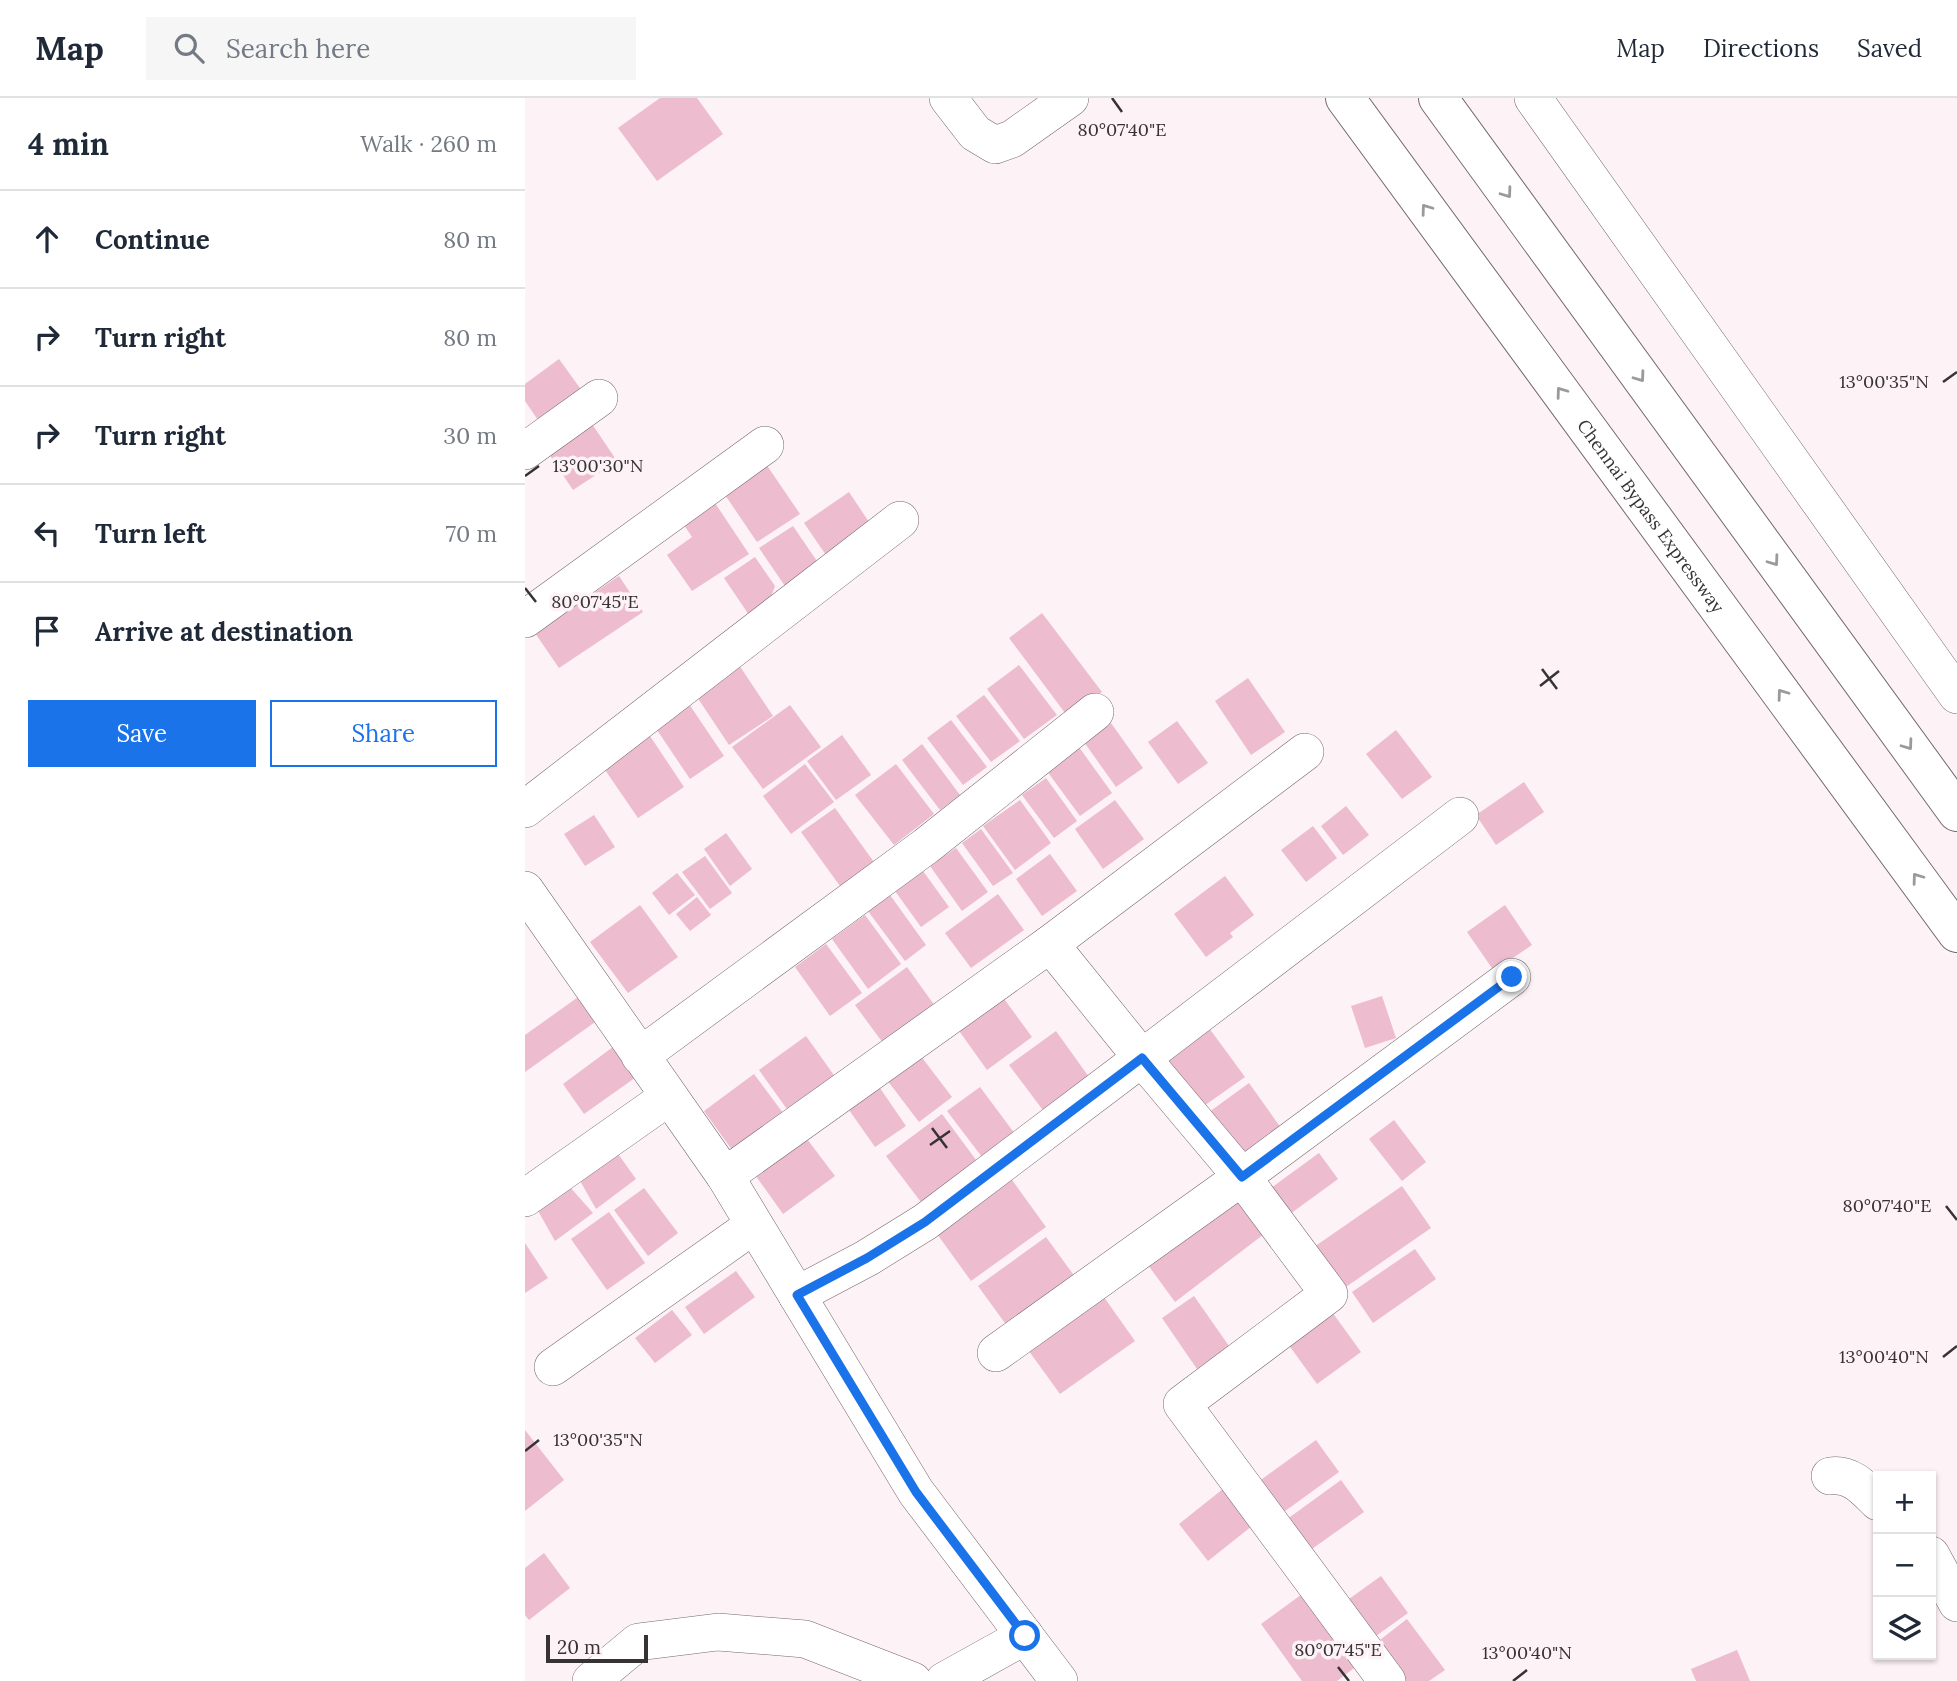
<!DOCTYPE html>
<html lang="en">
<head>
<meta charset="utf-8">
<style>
  body { margin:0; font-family:Lora,serif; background:#f6f6f7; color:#1f2937 }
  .controls { position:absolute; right:21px; bottom:21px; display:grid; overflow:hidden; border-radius:0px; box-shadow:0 2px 5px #0004 }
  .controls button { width:63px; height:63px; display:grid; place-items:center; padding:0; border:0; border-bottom:2px solid #e0e1e3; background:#fff; color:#1f2937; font:35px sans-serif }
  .scale { position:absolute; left:21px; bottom:18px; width:102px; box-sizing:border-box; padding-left:7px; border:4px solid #373335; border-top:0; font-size:19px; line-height:24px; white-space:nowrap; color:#373335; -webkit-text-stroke:5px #fdf2f6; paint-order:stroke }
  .stop { position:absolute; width:21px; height:21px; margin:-16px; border:5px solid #1a73e8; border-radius:50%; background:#fff }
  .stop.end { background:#1a73e8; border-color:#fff; box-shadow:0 2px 7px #0008 }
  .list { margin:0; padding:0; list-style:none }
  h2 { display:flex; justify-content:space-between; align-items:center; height:91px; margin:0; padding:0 28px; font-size:30px }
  h2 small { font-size:23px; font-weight:400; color:#747a83 }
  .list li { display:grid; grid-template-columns:46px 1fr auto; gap:21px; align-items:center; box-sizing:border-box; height:98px; padding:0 28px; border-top:2px solid #e0e1e3 }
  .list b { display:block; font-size:26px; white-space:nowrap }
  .list em { font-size:23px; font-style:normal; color:#747a83 }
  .actions { display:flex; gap:14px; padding:21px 28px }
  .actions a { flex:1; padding:16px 0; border:2px solid #1a73e8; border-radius:0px; text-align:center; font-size:24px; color:#1a73e8 }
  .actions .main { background:#1a73e8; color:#fff }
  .icon { flex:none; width:38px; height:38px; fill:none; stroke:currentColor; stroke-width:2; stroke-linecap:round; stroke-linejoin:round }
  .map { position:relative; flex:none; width:1432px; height:1583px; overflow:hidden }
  header { display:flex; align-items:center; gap:42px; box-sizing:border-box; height:98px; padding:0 35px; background:#fff; border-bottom:2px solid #e0e1e3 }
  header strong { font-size:33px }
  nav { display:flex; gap:38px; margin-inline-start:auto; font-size:24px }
  .search { width:490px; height:63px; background:#f6f6f7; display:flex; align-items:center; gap:18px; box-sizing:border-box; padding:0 24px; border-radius:0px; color:#747a83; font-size:26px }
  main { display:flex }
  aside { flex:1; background:#fff }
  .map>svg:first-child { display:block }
  .building { fill:#edbccf }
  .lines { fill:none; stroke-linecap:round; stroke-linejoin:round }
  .minor-casing { stroke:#73696d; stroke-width:38 }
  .highway-casing { stroke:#73696d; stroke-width:40 }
  .minor { stroke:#fff; stroke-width:37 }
  .highway { stroke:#fff; stroke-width:38 }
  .oneway { stroke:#9b999a }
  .route { stroke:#1a73e8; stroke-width:9 }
  .ticks { fill:none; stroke:#373335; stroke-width:2.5 }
  .labels { text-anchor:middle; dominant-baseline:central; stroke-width:7; stroke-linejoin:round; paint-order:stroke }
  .street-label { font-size:18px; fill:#373335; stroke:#fdf2f6 }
  .ticks-label { font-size:18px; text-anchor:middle; fill:#373335; stroke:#fdf2f6; stroke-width:7; stroke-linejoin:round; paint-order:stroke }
</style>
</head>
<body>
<header>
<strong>Map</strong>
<div class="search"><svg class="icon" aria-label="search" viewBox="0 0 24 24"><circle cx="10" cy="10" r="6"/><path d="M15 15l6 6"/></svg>Search here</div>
<nav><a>Map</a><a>Directions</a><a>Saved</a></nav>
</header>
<main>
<aside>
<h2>4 min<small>Walk · 260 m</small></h2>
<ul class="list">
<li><svg class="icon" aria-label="ahead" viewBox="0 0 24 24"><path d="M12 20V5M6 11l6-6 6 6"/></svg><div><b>Continue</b></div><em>80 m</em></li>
<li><svg class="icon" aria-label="right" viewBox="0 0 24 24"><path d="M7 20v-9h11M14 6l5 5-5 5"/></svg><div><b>Turn right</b></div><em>80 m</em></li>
<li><svg class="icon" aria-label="right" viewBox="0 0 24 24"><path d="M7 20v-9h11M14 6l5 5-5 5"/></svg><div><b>Turn right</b></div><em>30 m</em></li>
<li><svg class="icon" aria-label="left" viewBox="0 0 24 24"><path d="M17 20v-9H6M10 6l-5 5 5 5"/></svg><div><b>Turn left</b></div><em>70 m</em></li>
<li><svg class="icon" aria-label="arrive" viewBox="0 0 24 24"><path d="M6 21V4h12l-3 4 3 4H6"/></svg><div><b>Arrive at destination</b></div></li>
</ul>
<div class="actions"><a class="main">Save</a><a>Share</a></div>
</aside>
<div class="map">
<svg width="1432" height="1583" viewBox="0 0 1432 1583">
  <rect width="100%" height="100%" fill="#fdf2f6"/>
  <g class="building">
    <polygon points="135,0 172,0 198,36 132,83 93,30"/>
    <polygon points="34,261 60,297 17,328 0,303 0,286"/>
    <polygon points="67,326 92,363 48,392 24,356"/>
    <polygon points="241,366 275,416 232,444 198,394"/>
    <polygon points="324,394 348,430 303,460 279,425"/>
    <polygon points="186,399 224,456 167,493 142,457 167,439 155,421"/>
    <polygon points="268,428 296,469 262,491 234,450"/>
    <polygon points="230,459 250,488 242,509 226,520 199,480"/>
    <polygon points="94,478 118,514 34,570 10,535"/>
    <polygon points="517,515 577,594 543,619 484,540"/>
    <polygon points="210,561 248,618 204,647 166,590"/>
    <polygon points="494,567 532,617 499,641 462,591"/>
    <polygon points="723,580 760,634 726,657 690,603"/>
    <polygon points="459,597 495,643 466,664 431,618"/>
    <polygon points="162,603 199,658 165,681 128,626"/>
    <polygon points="265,607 296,649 238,691 207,649"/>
    <polygon points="426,622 462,669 438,687 402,640"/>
    <polygon points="652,623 683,665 653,686 623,644"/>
    <polygon points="586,625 618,670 591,689 559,644"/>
    <polygon points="871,632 907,679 877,701 841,656"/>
    <polygon points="123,635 159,689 113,720 76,666"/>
    <polygon points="317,637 346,677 311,702 282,663"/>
    <polygon points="551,645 587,695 555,718 519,669"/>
    <polygon points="397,646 435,697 415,712 377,662"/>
    <polygon points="280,666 309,704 266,736 238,698"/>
    <polygon points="371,666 409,716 369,747 330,697"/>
    <polygon points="521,680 552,723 529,740 497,697"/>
    <polygon points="999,684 1019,714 971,747 951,717"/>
    <polygon points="495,702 526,745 490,772 458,728"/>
    <polygon points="590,702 619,741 578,771 550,731"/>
    <polygon points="821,708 844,737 818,757 796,728"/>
    <polygon points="310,710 354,771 320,795 276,734"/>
    <polygon points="69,717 90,749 60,768 39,736"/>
    <polygon points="788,728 812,760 781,784 756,752"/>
    <polygon points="456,731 488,775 468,788 437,745"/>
    <polygon points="201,735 227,771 205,788 179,751"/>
    <polygon points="431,750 463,794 437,813 405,768"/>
    <polygon points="525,756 552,793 517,818 491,781"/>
    <polygon points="180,758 207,795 185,811 157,774"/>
    <polygon points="398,773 424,809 396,829 370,793"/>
    <polygon points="152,775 170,797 144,817 127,795"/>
    <polygon points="700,778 729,817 705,835 708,839 681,859 649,816"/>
    <polygon points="473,796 499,832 446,870 420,835"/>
    <polygon points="365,797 401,847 380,863 343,813"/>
    <polygon points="172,799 186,817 165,833 151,816"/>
    <polygon points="115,807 153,859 103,895 65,844"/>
    <polygon points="980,807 1007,847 969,873 942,834"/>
    <polygon points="340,817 376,866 343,891 307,841"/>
    <polygon points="301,846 337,895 305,918 270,869"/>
    <polygon points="382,869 410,908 358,945 330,907"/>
    <polygon points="63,892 80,917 0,974 0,937"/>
    <polygon points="477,898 507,939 462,972 432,930"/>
    <polygon points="857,898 871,940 840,950 826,908"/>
    <polygon points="684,930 720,979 676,1010 641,961"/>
    <polygon points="531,933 569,986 523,1019 484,967"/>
    <polygon points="281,938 311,980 264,1014 234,972"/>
    <polygon points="92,946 114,977 59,1016 38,986"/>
    <polygon points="392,953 427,999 394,1024 359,978"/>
    <polygon points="229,976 261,1019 210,1056 179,1013"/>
    <polygon points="348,980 381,1028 350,1049 317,1002"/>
    <polygon points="724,985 756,1030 712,1062 680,1017"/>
    <polygon points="455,989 493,1040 460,1063 422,1013"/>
    <polygon points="417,1016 457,1070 402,1112 361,1058"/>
    <polygon points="869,1022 901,1064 877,1083 844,1041"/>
    <polygon points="279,1037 310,1078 258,1116 228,1074"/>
    <polygon points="91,1053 111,1081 71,1111 54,1081"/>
    <polygon points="794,1055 813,1081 765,1116 746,1090"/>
    <polygon points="482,1075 521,1129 446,1183 407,1129"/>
    <polygon points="44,1088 68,1115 30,1143 12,1111"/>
    <polygon points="877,1088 906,1130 818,1191 789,1149"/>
    <polygon points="119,1090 153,1135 123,1158 89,1112"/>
    <polygon points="715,1097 743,1133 650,1204 623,1167"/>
    <polygon points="84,1114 120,1165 82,1192 46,1141"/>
    <polygon points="521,1139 553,1183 485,1232 453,1188"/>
    <polygon points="0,1145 23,1180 0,1195"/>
    <polygon points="890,1151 911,1181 848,1225 827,1194"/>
    <polygon points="211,1173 230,1199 179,1236 160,1209"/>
    <polygon points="576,1195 610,1243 535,1296 501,1249"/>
    <polygon points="669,1198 704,1248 672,1271 637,1220"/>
    <polygon points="802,1207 836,1254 792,1286 758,1239"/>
    <polygon points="147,1212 167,1237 130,1265 110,1240"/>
    <polygon points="0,1332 39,1382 0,1413"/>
    <polygon points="791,1342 814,1374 756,1416 733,1384"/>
    <polygon points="816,1382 839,1414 777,1458 754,1427"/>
    <polygon points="703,1387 732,1424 683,1463 654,1426"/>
    <polygon points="19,1455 45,1490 4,1522 0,1517 0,1470"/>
    <polygon points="856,1478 883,1515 851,1538 824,1501"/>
    <polygon points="784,1491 837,1564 812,1583 777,1583 736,1526"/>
    <polygon points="882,1521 920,1572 904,1583 880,1583 851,1545"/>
    <polygon points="1212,1552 1225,1583 1171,1583 1166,1571"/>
  </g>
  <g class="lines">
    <g class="minor-casing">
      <g id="minor">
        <polyline points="423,0 450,35 470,47 487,41 545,0"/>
        <polyline points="1008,0 1432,597"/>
        <polyline points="0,353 74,300"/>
        <polyline points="0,521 240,347"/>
        <polyline points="0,711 375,422"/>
        <polyline points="0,792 200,1078 391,1394 534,1583"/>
        <polyline points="525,846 780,654"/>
        <polyline points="115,958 401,748 570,614"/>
        <polyline points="200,1078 525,846 617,960 400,1124 342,1160 272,1197"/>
        <polyline points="0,1100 142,1000"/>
        <polyline points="471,1255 717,1079 987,879"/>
        <polyline points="28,1269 229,1127"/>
        <path d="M 1305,1378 C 1326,1375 1339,1390 1353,1404"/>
        <polyline points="1406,1457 1432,1505"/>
        <polyline points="66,1583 113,1544 193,1534 280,1541 388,1583"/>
        <polyline points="419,1583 500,1538"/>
        <polyline points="862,1583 657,1306 804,1196 717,1079 617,960 935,718"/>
      </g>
    </g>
    <g class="highway-casing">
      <g id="highway">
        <path id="s1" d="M 820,0 L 1432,835"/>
        <polyline points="913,0 1432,714"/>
      </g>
    </g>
    <use href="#minor" class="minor"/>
    <use href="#highway" class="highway"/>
  </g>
  <defs><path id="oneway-chevron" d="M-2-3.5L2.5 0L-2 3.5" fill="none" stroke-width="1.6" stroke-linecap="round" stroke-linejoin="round" transform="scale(1.75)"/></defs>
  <g class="oneway">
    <use href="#oneway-chevron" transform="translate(982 95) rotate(54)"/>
    <use href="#oneway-chevron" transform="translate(901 111) rotate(-126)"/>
    <use href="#oneway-chevron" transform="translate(1115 279) rotate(54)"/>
    <use href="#oneway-chevron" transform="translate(1036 294) rotate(-126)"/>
    <use href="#oneway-chevron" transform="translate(1249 463) rotate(54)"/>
    <use href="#oneway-chevron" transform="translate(1257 596) rotate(-126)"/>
    <use href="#oneway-chevron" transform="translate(1383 647) rotate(54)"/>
    <use href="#oneway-chevron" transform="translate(1392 780) rotate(-126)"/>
  </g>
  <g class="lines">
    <polyline class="route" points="500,1538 391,1394 272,1197 342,1160 400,1124 617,960 717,1079 987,879"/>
  </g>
  <path class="ticks" d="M 587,0 L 597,14M 1418,284 L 1432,274M 0,378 L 14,368M 0,490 L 11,504M 1017,571 L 1032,591M 1015,588 L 1034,573M 407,1030 L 422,1050M 405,1047 L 425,1033M 1421,1108 L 1432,1122M 1418,1259 L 1432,1248M 0,1353 L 14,1342M 813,1569 L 824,1583M 988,1583 L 1002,1572"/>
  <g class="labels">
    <g class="street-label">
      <text stroke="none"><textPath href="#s1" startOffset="518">Chennai Bypass Expressway</textPath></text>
    </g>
  </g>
  <g class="ticks-label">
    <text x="597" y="38">80°07'40"E</text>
    <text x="1359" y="290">13°00'35"N</text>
    <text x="73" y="374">13°00'30"N</text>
    <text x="70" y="510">80°07'45"E</text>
    <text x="1362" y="1114">80°07'40"E</text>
    <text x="1359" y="1265">13°00'40"N</text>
    <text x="73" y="1348">13°00'35"N</text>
    <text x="813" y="1558">80°07'45"E</text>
    <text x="1002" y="1561">13°00'40"N</text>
  </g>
</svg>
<div class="controls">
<button>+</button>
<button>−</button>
<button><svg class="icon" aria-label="layers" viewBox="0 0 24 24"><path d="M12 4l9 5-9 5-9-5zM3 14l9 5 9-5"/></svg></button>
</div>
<div class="scale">20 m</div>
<div class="stop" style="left:500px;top:1538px"></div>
<div class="stop end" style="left:987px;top:879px"></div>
</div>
</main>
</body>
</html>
